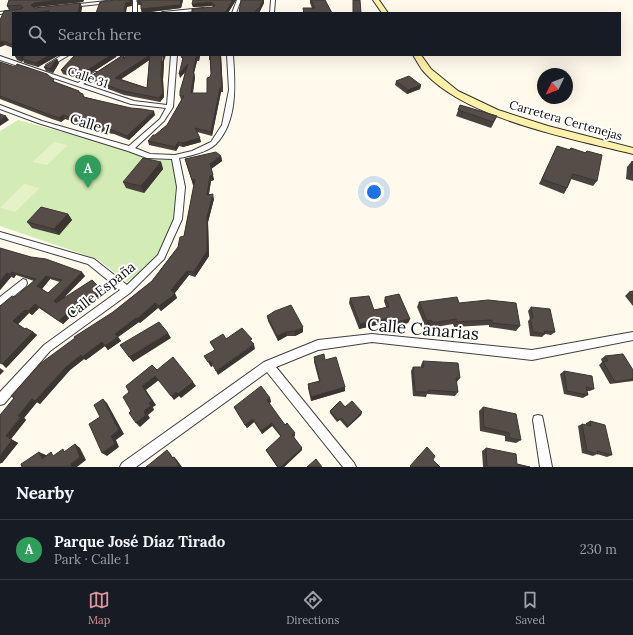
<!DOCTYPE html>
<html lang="en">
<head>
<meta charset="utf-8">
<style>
  body { margin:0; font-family:Lora,serif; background:#242831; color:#f1f3f6 }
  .compass { position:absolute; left:537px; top:68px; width:36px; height:36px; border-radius:50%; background:#171b24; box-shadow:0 4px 16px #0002; rotate:227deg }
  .you { position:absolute; left:374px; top:192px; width:14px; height:14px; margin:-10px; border:3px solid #fff; border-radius:50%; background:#1a73e8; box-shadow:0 0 0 6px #1a73e833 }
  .badge { display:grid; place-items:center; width:26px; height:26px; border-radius:50%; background:#dc939c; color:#fff; font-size:13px; font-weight:700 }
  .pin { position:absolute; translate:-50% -33px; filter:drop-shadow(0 1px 2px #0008) }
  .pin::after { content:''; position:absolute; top:21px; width:14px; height:12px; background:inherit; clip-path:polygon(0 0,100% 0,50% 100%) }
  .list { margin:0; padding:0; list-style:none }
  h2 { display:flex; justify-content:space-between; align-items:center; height:52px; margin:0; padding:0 16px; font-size:17px }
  h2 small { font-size:13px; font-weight:400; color:#9ea1a6 }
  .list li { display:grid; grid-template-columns:26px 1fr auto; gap:12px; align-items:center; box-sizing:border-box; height:60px; padding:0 16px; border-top:1px solid #363941 }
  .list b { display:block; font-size:15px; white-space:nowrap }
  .list p { margin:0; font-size:13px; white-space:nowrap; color:#9ea1a6 }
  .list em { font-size:13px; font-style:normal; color:#9ea1a6 }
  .icon { flex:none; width:22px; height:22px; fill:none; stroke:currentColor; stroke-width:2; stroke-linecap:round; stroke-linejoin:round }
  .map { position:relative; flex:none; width:633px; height:467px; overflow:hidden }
  .search { position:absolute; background:#171b24; box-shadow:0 4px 16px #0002; left:12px; right:12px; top:12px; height:44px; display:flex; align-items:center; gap:10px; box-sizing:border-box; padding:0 14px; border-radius:0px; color:#9ea1a6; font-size:15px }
  .sheet { height:112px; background:#171b24 }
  nav { display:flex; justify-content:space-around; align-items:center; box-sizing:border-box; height:56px; border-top:1px solid #363941; background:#171b24; font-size:11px; color:#9ea1a6 }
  nav a { display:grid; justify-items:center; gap:2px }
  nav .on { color:#dc939c }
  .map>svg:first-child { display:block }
  .green { fill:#d3ebb4 }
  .pitch { fill:#e5f2c7 }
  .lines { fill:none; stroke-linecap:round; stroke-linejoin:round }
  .street-casing { stroke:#404040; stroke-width:2 }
  .secondary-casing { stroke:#2f2f2f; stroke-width:2 }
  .street { fill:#fff; fill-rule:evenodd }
  .secondary { fill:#fff1a7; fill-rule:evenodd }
  .wall { fill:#4a423f; fill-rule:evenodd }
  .shaded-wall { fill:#3c3633 }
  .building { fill:#564d49; stroke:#3c3633; fill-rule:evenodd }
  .labels { text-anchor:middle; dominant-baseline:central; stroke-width:4; stroke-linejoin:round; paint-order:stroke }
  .far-street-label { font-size:12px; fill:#0d0d0d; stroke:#fff }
  .street-label { font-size:14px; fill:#0d0d0d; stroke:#fff }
  .near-street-label { font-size:17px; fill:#0d0d0d; stroke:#fff }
</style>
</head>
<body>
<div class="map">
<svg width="633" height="467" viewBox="0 0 633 467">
  <rect width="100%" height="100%" fill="#fffaec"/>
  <polygon class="green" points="18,120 155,157 175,157 178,219 161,257 127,282 97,259 0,226 0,131"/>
  <g class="pitch">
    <polygon points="54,142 68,145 47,165 32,162"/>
    <polygon points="24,184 40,188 15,212 0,208"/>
  </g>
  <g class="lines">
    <g class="street-casing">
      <g id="street">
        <polygon points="115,0 130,0 128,1 71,7 69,6 71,5"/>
        <rect x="133" y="0" width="4" height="13"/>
        <polygon points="237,0 241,0 236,13 232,13"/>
        <polygon points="271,0 275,0 274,13 270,13"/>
        <polygon points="203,8 205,9 205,10 177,13 161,13 163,12"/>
        <polygon points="14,10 16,10 16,12 0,14 0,12"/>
        <polygon points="62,55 69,55 51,66 46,65"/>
        <path d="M 171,55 L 177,55 L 173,107 L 164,121 L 135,148 L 150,154 L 175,155 L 192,151 L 211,142 L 222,125 L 229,90 L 227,55 L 233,55 C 235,84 238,121 216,144 C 208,152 190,156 179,158 L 185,187 L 182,219 L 164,259 L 130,293 L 50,351 L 4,404 L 0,405 L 0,392 L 44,345 L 120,290 L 88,264 L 0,238 L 0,232 L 94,259 L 127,285 L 158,255 L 174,219 L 177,187 L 172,159 L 147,158 L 128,151 L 38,123 L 0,109 L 0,105 L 42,121 L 129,146 L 160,119 L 166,108 L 131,104 L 0,60 L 0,56 L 78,83 L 95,72 L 99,72 L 99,74 L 83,84 L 134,101 L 167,105 Z"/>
        <polygon points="23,279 26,280 27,283 26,286 3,305 0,306 0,297"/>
        <polygon points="633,332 633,340 532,360 372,342 318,350 276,367 354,463 356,467 343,467 267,372 136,467 120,467 122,463 264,362 318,340 372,334 532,350"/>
        <polygon points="538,415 542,416 543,420 552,467 540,467 533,420 534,416"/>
      </g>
    </g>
    <g class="secondary-casing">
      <g id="secondary">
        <polygon points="373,0 379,0 388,13 382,13"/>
        <path d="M 413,55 L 421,55 L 431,69 L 458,91 L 498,110 L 548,126 L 633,148 L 633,154 C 573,139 467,119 425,73 C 420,68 417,61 413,55 Z"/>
      </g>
    </g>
    <use href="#street" class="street"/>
    <use href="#secondary" class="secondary"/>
  </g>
  <g class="wall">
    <polygon points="9,0 84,0 83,2 36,7 34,8 80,3 82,7 81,13 13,13 13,48 5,45 0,47 0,20 4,11 22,9 9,10 7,6"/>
    <polygon points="137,0 183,0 181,8 142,13 141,9 141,5 138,5"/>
    <polygon points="236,0 228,13 193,12 213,7 212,6 193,7 192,4"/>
    <polygon points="310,0 325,0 332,13 334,13 303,13 303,8 312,8 310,3"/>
    <polygon points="264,3 259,13 239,13"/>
    <polygon points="15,55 24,55 24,56 59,55 38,67 24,63 23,60 22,62 17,60 15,56"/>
    <polygon points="75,55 117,55 116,57 82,79 78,79 63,74 61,70"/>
    <polygon points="182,55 200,55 199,61 197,61 194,73 195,77 193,93 207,93 211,74 210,60 209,60 209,55 221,55 223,92 221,92 212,136 197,132 201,142 183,147 179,146 176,151 149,145 148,141 167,125 181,100 180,96 185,71 180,78 182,61"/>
    <path d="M 120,57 L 125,57 L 164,61 L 163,80 L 164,97 L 160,102 L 124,95 L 95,84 L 94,83 L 90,82 L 88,78 ZM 149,60 L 147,88 L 121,79 L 135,70 Z"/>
    <polygon points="57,59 59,63 53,73 46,71 44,67"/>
    <polygon points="0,62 79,91 85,97 155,115 129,140 114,134 92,131 90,128 65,119 61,122 52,119 0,99"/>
    <polygon points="396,81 421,85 420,89 407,94 395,85"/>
    <polygon points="460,105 497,116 491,128 456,116"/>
    <polygon points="557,146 569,150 571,148 585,153 587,151 597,181 593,186 571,179 567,188 564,194 539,184"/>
    <polygon points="221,156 222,161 211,169 214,180 211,181 209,194 214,199 208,222 209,256 195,277 189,275 175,293 177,298 161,311 158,308 140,323 139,322 118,337 121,341 108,350 105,346 86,360 84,359 70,370 40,404 37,402 24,418 26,420 11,439 18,443 2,463 1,463 0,415 113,312 152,281 178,247 184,236 194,185 193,185 185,159"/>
    <polygon points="632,161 633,162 633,181 626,179 627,167"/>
    <polygon points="161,162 163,169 144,193 126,188 123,182"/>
    <polygon points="68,214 72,220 59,235 32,228 27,222"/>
    <path d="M 0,248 L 85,276 L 64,297 L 101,290 L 98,292 L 102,296 L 83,308 L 82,306 L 63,324 L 39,308 L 32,315 L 29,313 L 18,324 L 25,329 L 33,332 L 37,335 L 6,368 L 15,297 L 34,281 L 16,275 L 14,278 L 11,277 L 0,290 ZM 50,279 L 60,282 L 48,293 L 42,289 Z"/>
    <polygon points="633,291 633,306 625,296 629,292"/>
    <polygon points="385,297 410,319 408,323 390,327 389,322 359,329 349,303 350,298 374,310 386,307 384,301"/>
    <polygon points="419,302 459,303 520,326 516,331 489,327 489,325 454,327 453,324 430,328 429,325 425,326 417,307"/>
    <polygon points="531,307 555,332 551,335 545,334 542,337 530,336 528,321 530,319 528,311"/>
    <polygon points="267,316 303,332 295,336 287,336 278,341 268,321"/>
    <polygon points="605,356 633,370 633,381 610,384 599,365 602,362 601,359"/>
    <polygon points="314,357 345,387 345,391 311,401 308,388 308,384 319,381 314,362"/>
    <polygon points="423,361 460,378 456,383 458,392 455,396 427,394 426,397 413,396 411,371 413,367 421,367 421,365"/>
    <polygon points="564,371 594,389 590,391 587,391 588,395 583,398 564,394 560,374"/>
    <polygon points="270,398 271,402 269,403 285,425 295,433 295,436 294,437 302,448 302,450 284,467 277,467 267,452 266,450 281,437 272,426 262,434 254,422 247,428 234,407"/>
    <polygon points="483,407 521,440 516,443 505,441 505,436 480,431 479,411"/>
    <polygon points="330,411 362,412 361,415 347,428 340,420 337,422 330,413"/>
    <polygon points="590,421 612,455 607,457 597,454 593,456 582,453 578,426 582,424 586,425 586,423"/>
    <polygon points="486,448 517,464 530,467 483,467 482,451"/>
  </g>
  <g class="shaded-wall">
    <polygon points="62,0 84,0 83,2 36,7 33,8 31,5 34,3"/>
    <polygon points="130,0 132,0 132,6 127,7 126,13 124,13 125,3"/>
    <polygon points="181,0 183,0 181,8 142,13 141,9"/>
    <polygon points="233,0 236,0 228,13 225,13"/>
    <polygon points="263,0 264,0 264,3 259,13 259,9"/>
    <polygon points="211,2 212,6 193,7 192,4"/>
    <polygon points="80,3 82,7 81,13 78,13"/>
    <polygon points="49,11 49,13 34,13"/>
    <polygon points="3,41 5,45 0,47 0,42"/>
    <polygon points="21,55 24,55 23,59 22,59 23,60 22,62 20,58"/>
    <polygon points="50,55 59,55 38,67 36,63"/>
    <polygon points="111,55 117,55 116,57 82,79 80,75"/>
    <polygon points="150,55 151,59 117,82 115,78"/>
    <polygon points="163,55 166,55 164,61 163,80 164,97 160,102 159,98"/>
    <polygon points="198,55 200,55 199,61 198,57"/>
    <polygon points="220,55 221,55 223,92 222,88"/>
    <polygon points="196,57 197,61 194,73 195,77 192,97 191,93 193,73"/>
    <polygon points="57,59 59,63 53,73 50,69"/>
    <polygon points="188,64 189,68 180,78 179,74"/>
    <polygon points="421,85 420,89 407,94 408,90"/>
    <polygon points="220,88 221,92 212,136 211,132"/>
    <polygon points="154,111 155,115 129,140 127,136"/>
    <polygon points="63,115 65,119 61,122 59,118"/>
    <polygon points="6,116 9,120 0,126 0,120"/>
    <polygon points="497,116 491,128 493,122"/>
    <polygon points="200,138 201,142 183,147 182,143"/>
    <polygon points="178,142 179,146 176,151 175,147"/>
    <polygon points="221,156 222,161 211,169 210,164"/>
    <polygon points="161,162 163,169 144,193 141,186"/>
    <polygon points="213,175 214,180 211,181 208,199 207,195 210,176"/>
    <polygon points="195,179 196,184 193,185 192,180"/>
    <polygon points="213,194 214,199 208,222 209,256 195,277 194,272"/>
    <polygon points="68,214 72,220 59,235 54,229"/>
    <polygon points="187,271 189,275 173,295 171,290"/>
    <polygon points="12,272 16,275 14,278 10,274"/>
    <polygon points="82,272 85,276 58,304 54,301"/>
    <polygon points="7,273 11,277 0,290 0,281"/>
    <polygon points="46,276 50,279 41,290 37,286"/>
    <polygon points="98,286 101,290 98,292 95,288"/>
    <polygon points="99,292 102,296 83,308 82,306 63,324 59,321 79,302"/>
    <polygon points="175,294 177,298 161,311 159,306"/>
    <polygon points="155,303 158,308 140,323 137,319"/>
    <polygon points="35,304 39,308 32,315 28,311"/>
    <polygon points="25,310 29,313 17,325 13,321"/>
    <polygon points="136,318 139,322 118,337 115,334"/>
    <polygon points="390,318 389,322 359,329 360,324"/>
    <polygon points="410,319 408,323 390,327 392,323"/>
    <polygon points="431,320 429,325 425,326 427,321"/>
    <polygon points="303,327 303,332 295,336 295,331"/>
    <polygon points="33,332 37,335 6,368 2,364"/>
    <polygon points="286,332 287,336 278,341 277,336"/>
    <polygon points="168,333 171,338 133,362 129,357"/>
    <polygon points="118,337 121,341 108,350 105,346 86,360 84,359 70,370 40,404 35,401 66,367 81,355 102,342"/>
    <polygon points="254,344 255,349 218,375 216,371"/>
    <polygon points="211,361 213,366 211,367 208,362"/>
    <polygon points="0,368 4,371 0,375"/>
    <polygon points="155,376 159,380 146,390 156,405 153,407 154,410 148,415 150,418 140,427 136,423 149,403 142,386"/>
    <polygon points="193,382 196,386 181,398 179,396 174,400 171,396 176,392"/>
    <polygon points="345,387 345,391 311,401 311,397"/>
    <polygon points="270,398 271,402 268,404 267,400"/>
    <polygon points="32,399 37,402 24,418 26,420 11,439 18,443 2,463 1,463 0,464 0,456 6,436 18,416"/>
    <polygon points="103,399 107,403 124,434 116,440 119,447 107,456 102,453 111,436"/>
    <polygon points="362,412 361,415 347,428 348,426"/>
    <polygon points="253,419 254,422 247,428 245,425"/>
    <polygon points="272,423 272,426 262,434 261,431"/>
    <polygon points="75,444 80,448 86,460 77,467 72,467 71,464"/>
    <polygon points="302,448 302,450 284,467 281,467"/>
    <polygon points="167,450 170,453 175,461 172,458"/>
    <polygon points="39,452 46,455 48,462 42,459"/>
    <polygon points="174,457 177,460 182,467 176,467"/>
  </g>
  <g class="building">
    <polygon points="9,0 62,0 34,3 31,5 34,8 80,3 78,13 48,13 49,11 34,13 13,13 13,45 3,41 0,42 0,20 4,11 22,9 23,7 20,5 7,6"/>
    <polygon points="116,0 130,0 130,2 125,3 124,13 96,13 100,2"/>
    <polygon points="137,0 181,0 180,5 141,9 141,2 137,2"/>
    <polygon points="193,0 233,0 225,13 192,13 192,9 213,7 215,5 211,2 192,4"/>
    <polygon points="241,0 263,0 259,9 257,9 255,13 239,13"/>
    <polygon points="311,0 325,0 332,13 334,13 304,13 303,8 315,8"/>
    <polygon points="353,0 360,0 361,13 353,13"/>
    <polygon points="15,55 21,55 20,58 15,56"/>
    <polygon points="25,55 50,55 36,63 22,59"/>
    <polygon points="75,55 111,55 80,75 76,75 61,70"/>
    <path d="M 122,55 L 124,55 L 124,59 L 126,55 L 163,55 L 162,57 L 161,76 L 163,93 L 159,98 L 123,91 L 93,80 L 94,80 L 88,78 L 120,57 ZM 150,55 L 147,88 L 115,78 Z"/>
    <polygon points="182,55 198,55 198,57 196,57 193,73 194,73 191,93 207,93 207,78 210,77 211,74 210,56 209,56 209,55 220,55 222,88 220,88 211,132 195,128 200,138 182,143 178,142 175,147 148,141 153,135 155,135 167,125 184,96 180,96 180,91 188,64 179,74 183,58 181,57"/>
    <polygon points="57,59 50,69 44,67"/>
    <polygon points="0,62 15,67 17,64 47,74 54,80 52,81 79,91 78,92 83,94 83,97 131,108 142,109 154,111 127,136 112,130 90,127 92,125 63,115 59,118 50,115 0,96"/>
    <polygon points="409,76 421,85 408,90 396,81"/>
    <polygon points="460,105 497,116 493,122 458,110"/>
    <polygon points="0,114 6,116 0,120"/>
    <polygon points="557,146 570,150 571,148 586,153 587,151 602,155 597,181 573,174 567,188 542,179"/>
    <polygon points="216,152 221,156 210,164 213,175 210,176 207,195 213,194 207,217 207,251 194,272 187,271 171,290 175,294 159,306 155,303 137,319 136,318 115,334 118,337 105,346 102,342 82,357 81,355 66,367 35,401 32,399 18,416 21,417 6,436 12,440 0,456 0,415 14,398 11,396 41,363 75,338 74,337 113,312 152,281 178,247 180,237 184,236 195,179 192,180 185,159"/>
    <polygon points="143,158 161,162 141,186 123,182"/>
    <polygon points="632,161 633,162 633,173 631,173"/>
    <polygon points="41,207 68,214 54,229 27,222"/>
    <path d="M 0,248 L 31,257 L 46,259 L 82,272 L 54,301 L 56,303 L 92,280 L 98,286 L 95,288 L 99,292 L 80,304 L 79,302 L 59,321 L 35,304 L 28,311 L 25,310 L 13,321 L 25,329 L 26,328 L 33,332 L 2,364 L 0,363 L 0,306 L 12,296 L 15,297 L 36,279 L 12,272 L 10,274 L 7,273 L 0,281 ZM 46,276 L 62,280 L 48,293 L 37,286 Z"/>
    <polygon points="633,291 633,297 629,292"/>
    <polygon points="399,294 410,319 392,323 390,318 360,324 350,298 369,296 374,310 389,307 385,297"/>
    <polygon points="457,297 459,303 488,300 516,303 520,326 492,323 492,320 457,322 456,319 433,323 431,320 427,321 419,302"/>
    <polygon points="291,305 303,327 295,331 286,332 277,336 267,316 275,311"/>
    <polygon points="531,307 550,309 555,332 544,331 545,334 533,332 530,318 533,318"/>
    <polygon points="159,322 168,333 129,357 120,345"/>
    <polygon points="242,328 252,339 250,340 254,344 216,371 211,361 208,362 204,356 215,350 210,342 223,334 226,339"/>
    <polygon points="324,354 325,360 336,357 345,387 311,397 308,384 320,381 314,357"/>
    <polygon points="623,354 633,370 633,379 615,382 603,362 608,361 605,356"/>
    <polygon points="173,357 193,382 178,394 176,392 171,396 155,376 142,386 152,401 149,403 151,406 144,411 146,415 136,423 129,413 131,411 123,397 129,392 126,386 152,365 157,370"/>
    <polygon points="423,361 458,363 460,378 456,378 458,392 428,390 429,392 415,392 413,367 424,367"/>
    <polygon points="564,371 592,376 594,389 586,387 588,395 567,391"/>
    <polygon points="261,386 270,398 267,400 285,425 287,423 295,433 292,435 302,448 281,467 278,467 266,450 281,436 272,423 261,431 253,419 245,425 234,407"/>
    <polygon points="103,399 119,430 111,436 115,444 102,453 89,424 100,417 94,405"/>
    <polygon points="340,401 345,407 352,401 362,412 348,426 341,418 338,420 330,411"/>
    <polygon points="483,407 516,414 521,440 510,438 509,433 484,427"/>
    <polygon points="590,421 605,425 612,455 597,451 598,454 587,451 582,424 591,426"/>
    <polygon points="75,444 80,457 71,464 72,467 22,467 21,464 39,452 42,459 51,452 53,456 63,449 64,452"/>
    <polygon points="427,447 435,456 433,460 440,467 411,467 410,466"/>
    <polygon points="486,448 516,454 517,464 530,467 487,467"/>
    <polygon points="167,450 172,458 174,457 179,465 176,467 146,467"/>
    <polygon points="316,459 322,467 307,467"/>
  </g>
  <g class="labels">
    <g class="far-street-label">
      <text transform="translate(88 77) rotate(19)">Calle 31</text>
      <text transform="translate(566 120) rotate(16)">Carretera Certenejas</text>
    </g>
    <g class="street-label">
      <text transform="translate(90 124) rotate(17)">Calle 1</text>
      <text transform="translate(101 290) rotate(-38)">Calle España</text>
    </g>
    <g class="near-street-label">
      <text transform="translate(423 329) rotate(5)">Calle Canarias</text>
    </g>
  </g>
</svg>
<svg class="compass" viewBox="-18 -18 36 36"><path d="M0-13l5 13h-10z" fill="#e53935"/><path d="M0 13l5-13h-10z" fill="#9ea1a6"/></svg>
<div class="you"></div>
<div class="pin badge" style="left:88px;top:188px;background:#2e9e5b">A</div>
<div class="search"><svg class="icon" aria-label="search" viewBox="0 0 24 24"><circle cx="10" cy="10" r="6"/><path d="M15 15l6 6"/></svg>Search here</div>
</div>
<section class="sheet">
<h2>Nearby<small></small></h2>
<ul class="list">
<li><span class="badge" style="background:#2e9e5b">A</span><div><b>Parque José Díaz Tirado</b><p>Park · Calle 1</p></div><em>230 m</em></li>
</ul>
</section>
<nav>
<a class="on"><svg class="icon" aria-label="map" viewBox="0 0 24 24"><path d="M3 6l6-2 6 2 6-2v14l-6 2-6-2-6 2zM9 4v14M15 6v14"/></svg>Map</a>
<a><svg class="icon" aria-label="directions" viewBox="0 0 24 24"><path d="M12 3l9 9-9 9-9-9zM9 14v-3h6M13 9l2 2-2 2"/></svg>Directions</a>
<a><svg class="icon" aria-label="saved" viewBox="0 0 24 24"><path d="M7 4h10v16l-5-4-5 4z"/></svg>Saved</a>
</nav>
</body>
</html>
